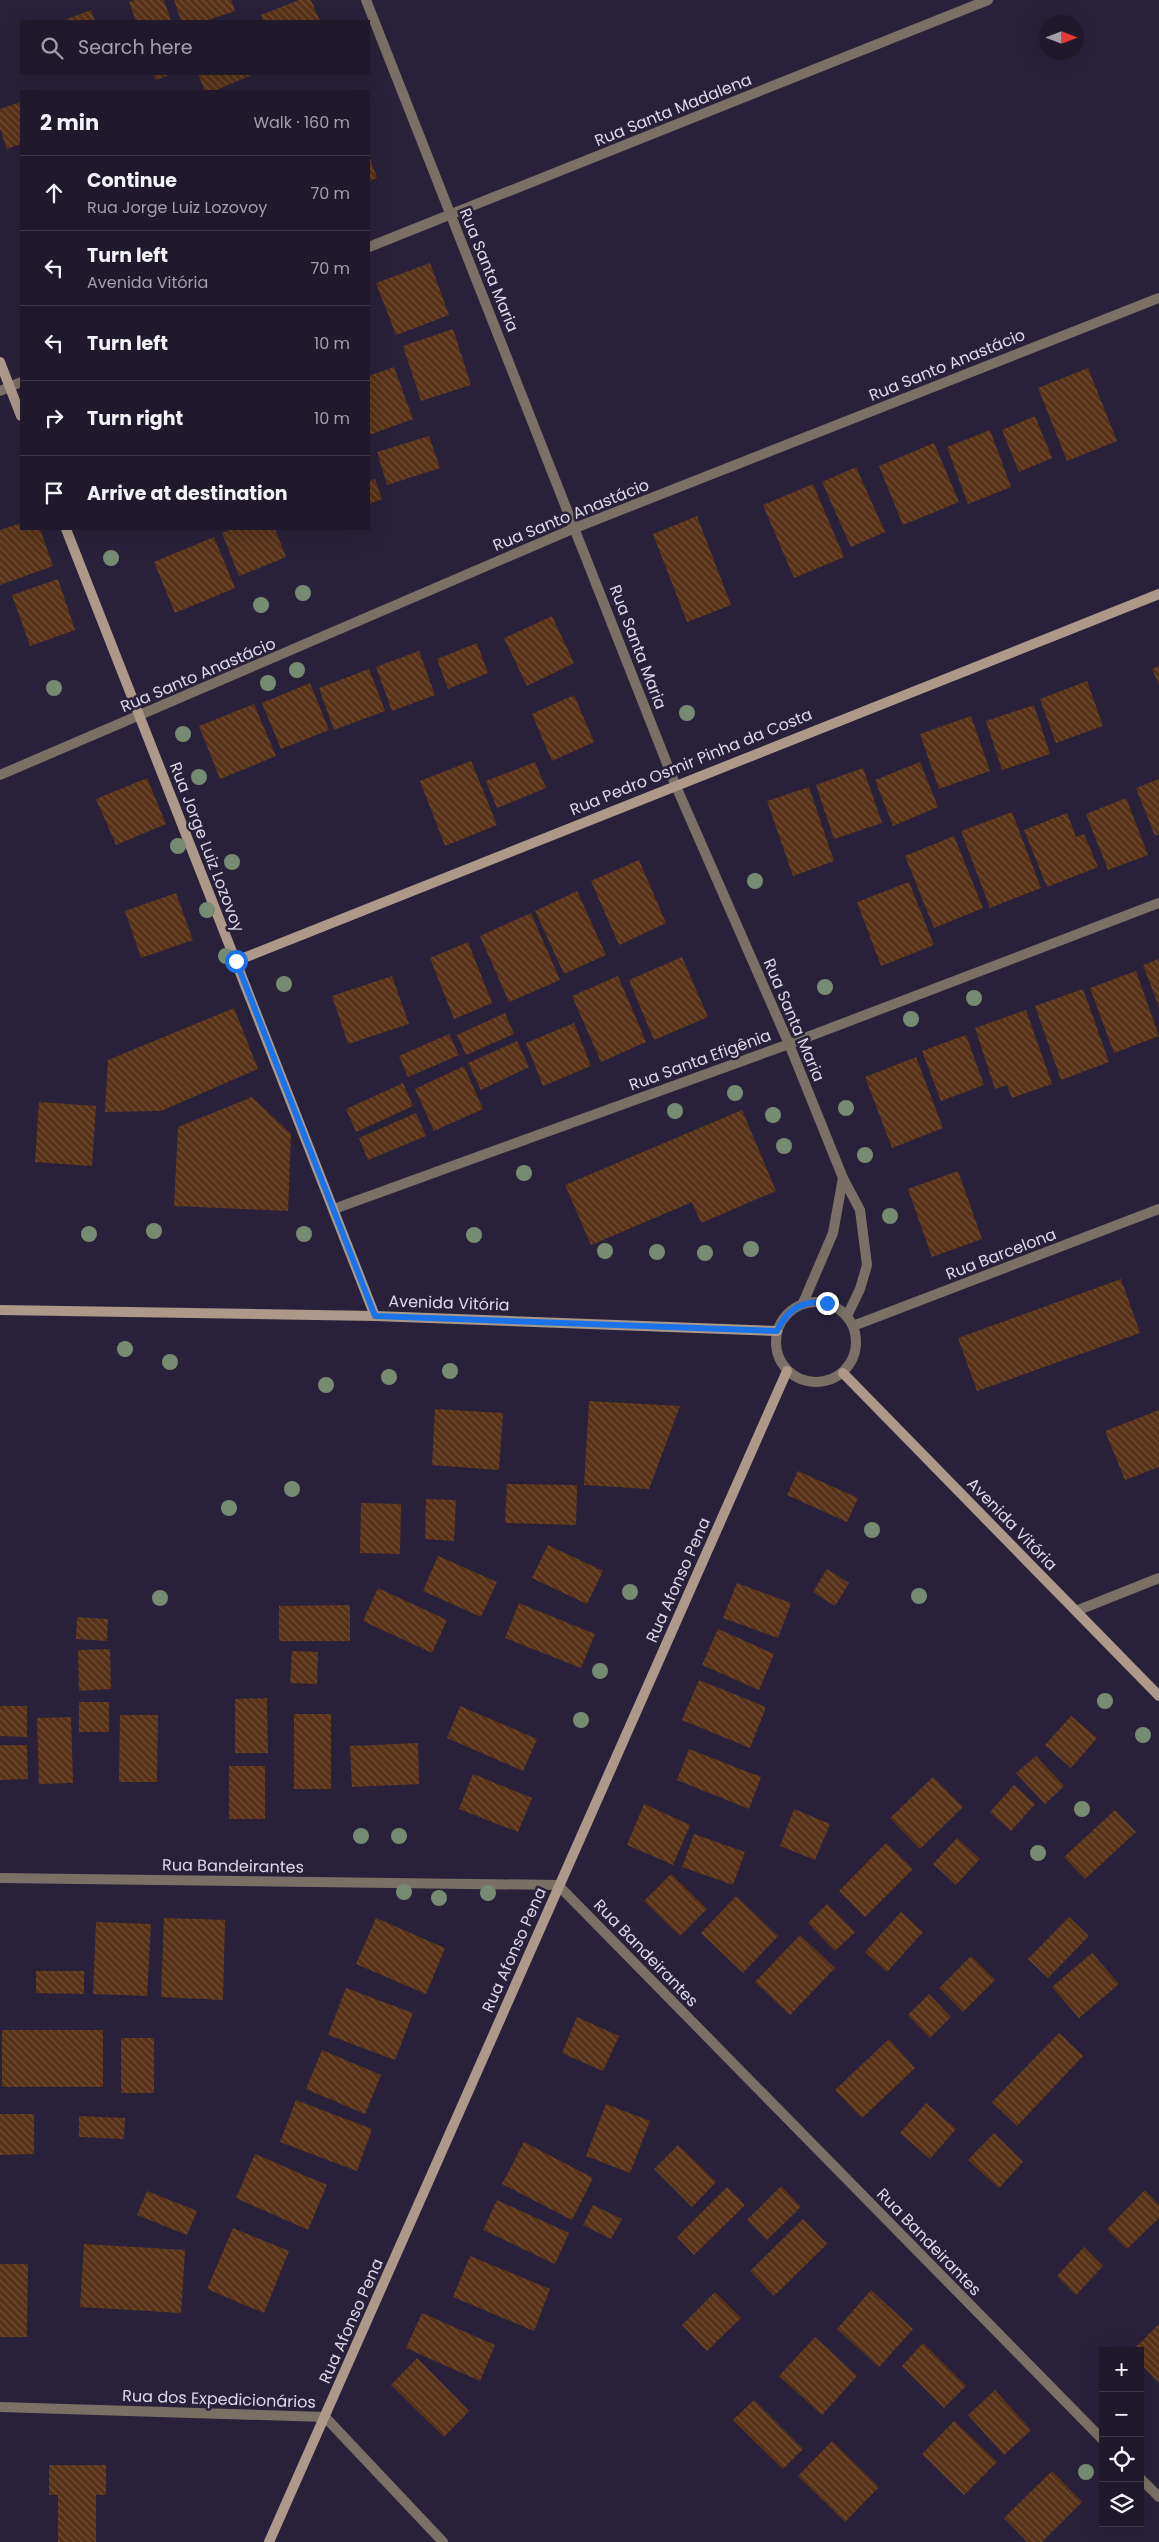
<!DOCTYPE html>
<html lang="en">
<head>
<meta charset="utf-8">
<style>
  body { margin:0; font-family:Poppins,sans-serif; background:#2c2637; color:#f1f3f6 }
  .controls { position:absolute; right:15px; bottom:15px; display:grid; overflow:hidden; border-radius:0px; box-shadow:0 5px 20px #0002 }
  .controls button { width:45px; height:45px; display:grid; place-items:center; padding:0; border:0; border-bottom:1px solid #3c3847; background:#1f192b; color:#f1f3f6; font:25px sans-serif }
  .compass { position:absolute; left:1039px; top:15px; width:45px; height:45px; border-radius:50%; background:#1f192b; box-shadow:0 5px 20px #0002; rotate:90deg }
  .stop { position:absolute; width:15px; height:15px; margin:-11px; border:4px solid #1a73e8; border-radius:50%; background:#fff }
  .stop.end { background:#1a73e8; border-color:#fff; box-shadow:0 1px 5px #0008 }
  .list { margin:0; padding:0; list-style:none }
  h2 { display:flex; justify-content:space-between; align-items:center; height:65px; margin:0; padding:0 20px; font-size:21px }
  h2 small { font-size:16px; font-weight:400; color:#a1a0a9 }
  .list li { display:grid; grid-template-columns:32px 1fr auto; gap:15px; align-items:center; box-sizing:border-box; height:75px; padding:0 20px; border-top:1px solid #3c3847 }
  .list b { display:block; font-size:19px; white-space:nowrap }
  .list p { margin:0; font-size:16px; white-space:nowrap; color:#a1a0a9 }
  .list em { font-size:16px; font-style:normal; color:#a1a0a9 }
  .icon { flex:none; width:28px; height:28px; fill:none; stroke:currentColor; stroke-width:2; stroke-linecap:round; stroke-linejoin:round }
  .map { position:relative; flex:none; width:1159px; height:2542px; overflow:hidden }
  .search { position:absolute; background:#1f192b; box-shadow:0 5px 20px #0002; left:20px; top:20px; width:350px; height:55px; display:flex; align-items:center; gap:12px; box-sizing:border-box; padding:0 18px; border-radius:0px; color:#a1a0a9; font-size:19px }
  .panel { position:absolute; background:#1f192b; box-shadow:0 5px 20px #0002; left:20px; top:90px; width:350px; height:440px; border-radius:0px }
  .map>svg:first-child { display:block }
  .building { fill:url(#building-back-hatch) }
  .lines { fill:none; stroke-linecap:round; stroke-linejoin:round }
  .street { stroke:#7b7066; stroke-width:10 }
  .secondary { stroke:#ac998a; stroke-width:10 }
  .tree { fill:#778b73 }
  .route { stroke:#1a73e8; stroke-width:6 }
  .labels { text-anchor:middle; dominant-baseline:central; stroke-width:5; stroke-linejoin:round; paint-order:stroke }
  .street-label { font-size:16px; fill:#ddd9e9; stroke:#292139 }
</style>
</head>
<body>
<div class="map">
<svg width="1159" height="2542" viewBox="0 0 1159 2542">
  <defs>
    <pattern id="building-back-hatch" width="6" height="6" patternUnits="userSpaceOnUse" patternTransform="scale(1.25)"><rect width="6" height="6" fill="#583217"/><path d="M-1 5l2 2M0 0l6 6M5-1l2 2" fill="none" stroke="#704f39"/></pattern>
  </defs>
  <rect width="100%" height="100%" fill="#292139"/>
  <g class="building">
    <polygon points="135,0 164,0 171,21 136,21 129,2"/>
    <polygon points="174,0 231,0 235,11 205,21 181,21"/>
    <polygon points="299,0 311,0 320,21 263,21 261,15"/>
    <polygon points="91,10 95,21 62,21"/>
    <polygon points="153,74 172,74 156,80"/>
    <polygon points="198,74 254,74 214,91 205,91"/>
    <polygon points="21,102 21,144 7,149 0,129 0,109"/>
    <polygon points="369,155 377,178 369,181"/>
    <polygon points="430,263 449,315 396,335 376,283"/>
    <polygon points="453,329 471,385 421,401 403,346"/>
    <polygon points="394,367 413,419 369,435 369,376"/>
    <polygon points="1088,368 1117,441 1067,461 1038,388"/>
    <polygon points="1035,416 1052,458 1019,472 1002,430"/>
    <polygon points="990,430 1011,487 968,504 947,447"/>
    <polygon points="429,436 440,468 387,485 377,452"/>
    <polygon points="934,443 959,502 903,525 879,466"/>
    <polygon points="856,467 885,532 851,547 822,482"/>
    <polygon points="375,479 382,499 369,504 369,481"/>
    <polygon points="813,484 844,557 794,578 763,505"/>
    <polygon points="697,516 731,605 687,622 653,534"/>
    <polygon points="21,523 21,529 40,529 53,566 0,585 0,530"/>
    <polygon points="232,529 275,529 286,557 239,576 222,533"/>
    <polygon points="214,537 235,588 175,613 154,562"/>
    <polygon points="58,579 75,630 30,646 12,595"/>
    <polygon points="552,616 574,663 527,686 504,638"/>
    <polygon points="477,643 488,673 448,689 437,659"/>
    <polygon points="419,651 435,695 392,711 376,667"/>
    <polygon points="1159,666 1159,685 1152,669"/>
    <polygon points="369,669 385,711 334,730 319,688"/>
    <polygon points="1087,681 1103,726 1056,743 1040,699"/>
    <polygon points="310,683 329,730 281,749 262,703"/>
    <polygon points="574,695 594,742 552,761 532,714"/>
    <polygon points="254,704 276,756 220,779 199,726"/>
    <polygon points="1034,705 1050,754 1002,770 986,721"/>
    <polygon points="971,716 990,771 939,789 920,734"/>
    <polygon points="471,761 497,825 445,846 420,781"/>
    <polygon points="535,762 546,788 497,808 486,781"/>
    <polygon points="920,762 938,807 893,826 875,780"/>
    <polygon points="863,768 882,823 834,839 816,785"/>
    <polygon points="147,778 166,824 116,845 96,799"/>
    <polygon points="1159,779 1159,834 1155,836 1136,788"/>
    <polygon points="809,787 834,861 793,876 767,801"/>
    <polygon points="1126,798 1148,855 1108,870 1086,814"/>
    <polygon points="1012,812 1041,888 990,908 961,831"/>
    <polygon points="1067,813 1076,837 1084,834 1098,867 1047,887 1024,830"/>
    <polygon points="954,836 983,908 934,928 905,856"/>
    <polygon points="639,860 666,923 619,945 591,881"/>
    <polygon points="909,882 934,945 881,966 857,902"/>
    <polygon points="577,891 606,955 564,974 535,911"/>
    <polygon points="176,893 193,940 141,958 125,911"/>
    <polygon points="531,913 560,980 509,1002 480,936"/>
    <polygon points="468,942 492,1003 454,1019 430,958"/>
    <polygon points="682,957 708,1017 654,1040 629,980"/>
    <polygon points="1159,959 1159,1007 1143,965"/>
    <polygon points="1136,971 1159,1036 1114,1053 1090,988"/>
    <polygon points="392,976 409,1024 348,1044 332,996"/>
    <polygon points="618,976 646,1042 601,1062 572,996"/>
    <polygon points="1083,989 1109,1062 1061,1080 1035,1006"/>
    <polygon points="234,1008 258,1069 161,1111 105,1112 108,1060"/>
    <polygon points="1026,1010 1052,1084 1012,1098 1007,1085 995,1089 975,1028"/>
    <polygon points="505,1013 514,1034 466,1055 457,1035"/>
    <polygon points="574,1023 591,1066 543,1086 526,1043"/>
    <polygon points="449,1034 459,1055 408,1077 399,1056"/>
    <polygon points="966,1035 984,1085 941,1101 922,1051"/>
    <polygon points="517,1041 529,1067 481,1090 468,1063"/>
    <polygon points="916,1057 943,1128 892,1148 865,1077"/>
    <polygon points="464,1066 483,1109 434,1131 415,1089"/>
    <polygon points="403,1083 413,1106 356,1132 346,1109"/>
    <polygon points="252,1097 291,1134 288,1211 174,1206 178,1127"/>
    <polygon points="39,1102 96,1106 92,1166 35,1162"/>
    <polygon points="742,1110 776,1191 701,1223 692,1202 591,1245 565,1185"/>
    <polygon points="416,1113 426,1136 368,1160 359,1138"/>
    <polygon points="958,1171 982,1239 932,1257 908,1189"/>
    <polygon points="1121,1279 1140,1333 977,1391 958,1338"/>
    <polygon points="589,1401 680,1406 649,1489 584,1485"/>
    <polygon points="435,1409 503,1413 499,1470 432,1465"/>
    <polygon points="1159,1410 1159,1467 1125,1480 1105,1431"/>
    <polygon points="798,1471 858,1498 847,1522 787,1495"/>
    <polygon points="507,1484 577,1485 576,1525 505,1523"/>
    <polygon points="426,1499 456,1500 454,1541 425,1539"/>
    <polygon points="361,1503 401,1504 400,1554 360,1553"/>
    <polygon points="548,1545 603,1571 587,1604 532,1578"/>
    <polygon points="438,1556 497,1582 481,1617 423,1591"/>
    <polygon points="827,1569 849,1583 835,1606 813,1592"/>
    <polygon points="737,1583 791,1603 778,1638 723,1618"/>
    <polygon points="378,1588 447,1620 432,1653 363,1621"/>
    <polygon points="519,1603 595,1634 581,1668 505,1638"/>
    <polygon points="350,1605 350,1641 279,1641 279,1606"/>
    <polygon points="77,1617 108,1619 107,1641 76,1639"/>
    <polygon points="718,1629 774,1654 759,1690 702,1665"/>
    <polygon points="110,1649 111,1689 79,1691 78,1650"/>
    <polygon points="292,1651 318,1652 317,1684 290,1683"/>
    <polygon points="699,1680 766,1707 750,1748 682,1720"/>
    <polygon points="267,1698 268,1753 235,1753 235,1699"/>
    <rect x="79" y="1702" width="30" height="30"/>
    <polygon points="0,1706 27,1706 27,1737 0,1736"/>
    <polygon points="460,1706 537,1739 523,1771 447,1738"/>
    <rect x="294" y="1714" width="37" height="75"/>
    <polygon points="120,1715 158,1715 157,1782 119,1782"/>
    <polygon points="1071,1716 1097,1738 1071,1768 1045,1745"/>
    <polygon points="71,1717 73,1783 39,1784 37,1718"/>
    <polygon points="418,1743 419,1784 352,1787 350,1746"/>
    <polygon points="0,1745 27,1745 28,1779 0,1780"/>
    <polygon points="689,1749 761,1777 749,1809 677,1780"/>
    <polygon points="1036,1756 1064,1786 1045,1804 1016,1773"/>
    <rect x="229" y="1766" width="36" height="53"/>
    <polygon points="473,1774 532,1798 518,1832 459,1809"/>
    <polygon points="933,1777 963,1807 920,1849 890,1818"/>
    <polygon points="1014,1785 1035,1804 1011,1831 990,1812"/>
    <polygon points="644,1804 690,1825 673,1865 627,1845"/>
    <polygon points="794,1809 830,1824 815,1860 780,1846"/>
    <polygon points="1115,1810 1136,1832 1085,1879 1064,1857"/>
    <polygon points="694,1834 745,1852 733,1885 682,1867"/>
    <polygon points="957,1838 980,1859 956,1885 933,1864"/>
    <polygon points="886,1843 913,1869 865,1917 839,1891"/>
    <polygon points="671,1874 707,1909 680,1936 644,1901"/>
    <polygon points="736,1896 778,1936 743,1973 701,1933"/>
    <polygon points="827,1904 855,1932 835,1951 808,1923"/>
    <polygon points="901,1912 923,1932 887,1972 865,1952"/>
    <polygon points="1069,1917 1089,1936 1048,1978 1028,1959"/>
    <polygon points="164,1918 225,1920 223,2000 161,1997"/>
    <polygon points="376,1918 445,1948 426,1994 356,1964"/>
    <polygon points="96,1922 151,1924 147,1996 93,1994"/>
    <polygon points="800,1935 835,1968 790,2015 755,1982"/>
    <polygon points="1092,1953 1119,1984 1079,2018 1052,1987"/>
    <polygon points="971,1956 995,1980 963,2012 939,1988"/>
    <polygon points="36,1971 84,1971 84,1994 36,1993"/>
    <polygon points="346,1988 413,2013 395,2060 328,2035"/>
    <polygon points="929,1994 951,2017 930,2038 908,2015"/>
    <polygon points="577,2017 619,2036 603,2071 562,2053"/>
    <rect x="2" y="2030" width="101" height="57"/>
    <polygon points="1059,2033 1083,2056 1017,2126 992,2102"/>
    <rect x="121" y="2038" width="33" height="55"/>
    <polygon points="889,2039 915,2068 862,2118 835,2090"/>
    <polygon points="322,2050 381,2075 365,2114 306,2089"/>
    <polygon points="296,2100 372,2129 357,2171 280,2142"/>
    <polygon points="926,2103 956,2129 930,2159 900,2133"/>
    <polygon points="606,2104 650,2121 630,2173 586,2156"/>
    <polygon points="0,2114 34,2114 34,2154 0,2155"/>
    <polygon points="79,2116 125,2118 124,2139 79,2137"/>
    <polygon points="994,2133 1023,2162 999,2188 968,2160"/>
    <polygon points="524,2142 593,2178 572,2220 502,2184"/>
    <polygon points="678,2145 716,2182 692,2207 654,2169"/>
    <polygon points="255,2154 327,2185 308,2230 236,2198"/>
    <polygon points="781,2186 801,2207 767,2240 747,2220"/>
    <polygon points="727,2187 745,2205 694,2255 677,2237"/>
    <polygon points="1145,2190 1159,2205 1159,2218 1127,2249 1107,2229"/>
    <polygon points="147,2191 197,2211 187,2235 137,2215"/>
    <polygon points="497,2200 569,2233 555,2264 483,2230"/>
    <polygon points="593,2205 622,2219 611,2239 583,2225"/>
    <polygon points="803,2219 827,2244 774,2296 750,2271"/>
    <polygon points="233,2228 289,2251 264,2313 207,2289"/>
    <polygon points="84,2244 185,2250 181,2313 80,2307"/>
    <polygon points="1084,2247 1103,2266 1076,2295 1057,2276"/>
    <polygon points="470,2256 550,2289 534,2331 453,2297"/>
    <polygon points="0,2264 28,2264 27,2337 0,2337"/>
    <polygon points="871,2290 913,2329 879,2367 837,2329"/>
    <polygon points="715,2292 741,2318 707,2351 682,2325"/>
    <polygon points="422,2313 495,2345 480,2381 406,2348"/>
    <polygon points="1159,2324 1159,2383 1140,2363 1140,2351 1132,2351"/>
    <polygon points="815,2337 857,2376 822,2415 779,2376"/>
    <polygon points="923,2343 966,2386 944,2408 902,2366"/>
    <polygon points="417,2358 469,2411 444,2437 391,2385"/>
    <polygon points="995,2390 1031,2430 1004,2455 968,2415"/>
    <polygon points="754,2400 803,2449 783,2469 733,2420"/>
    <polygon points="954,2421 997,2462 964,2495 922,2454"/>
    <polygon points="832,2441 879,2487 845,2522 798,2476"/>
    <polygon points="49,2465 106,2465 106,2495 96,2495 96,2542 58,2542 58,2495 49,2495"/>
    <polygon points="1052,2471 1082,2502 1042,2542 1027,2542 1004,2518"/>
  </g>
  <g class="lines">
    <g class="street">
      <polyline points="366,0 675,784 789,1044 843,1178 860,1210 867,1265 860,1289 847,1316"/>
      <polyline points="369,247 988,0"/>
      <polyline points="0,391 21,382"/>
      <polyline points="0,775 575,528 1159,298"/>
      <polyline points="334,1209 789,1044 1159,903"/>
      <circle cx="816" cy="1342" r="40"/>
      <polyline points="803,1303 833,1233 843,1178"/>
      <polyline points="853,1326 1159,1209"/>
      <polyline points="1076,1611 1159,1578"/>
      <polyline points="0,1878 558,1885 1103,2440"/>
      <polyline points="0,2407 325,2417 443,2542"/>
      <polyline points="1140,2478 1159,2497"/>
    </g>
    <g class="secondary">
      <polyline points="0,362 21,416"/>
      <polyline points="66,529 375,1316"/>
      <polyline points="236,961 1159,594"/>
      <polyline points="0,1310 375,1316 777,1331"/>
      <polyline points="843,1373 1159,1696"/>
      <polyline points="269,2542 787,1371"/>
    </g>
  </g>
  <g class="tree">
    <circle cx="111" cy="558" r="8"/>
    <circle cx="303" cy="593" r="8"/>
    <circle cx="261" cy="605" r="8"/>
    <circle cx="297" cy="670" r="8"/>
    <circle cx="268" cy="683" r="8"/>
    <circle cx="54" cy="688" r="8"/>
    <circle cx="687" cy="713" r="8"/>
    <circle cx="183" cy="734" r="8"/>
    <circle cx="199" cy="777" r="8"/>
    <circle cx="178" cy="846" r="8"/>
    <circle cx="232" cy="862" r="8"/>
    <circle cx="755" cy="881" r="8"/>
    <circle cx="207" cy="910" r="8"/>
    <circle cx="226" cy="956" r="8"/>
    <circle cx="284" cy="984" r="8"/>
    <circle cx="825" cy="987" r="8"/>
    <circle cx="974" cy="998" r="8"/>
    <circle cx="911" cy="1019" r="8"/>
    <circle cx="735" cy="1093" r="8"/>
    <circle cx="846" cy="1108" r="8"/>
    <circle cx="675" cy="1111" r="8"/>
    <circle cx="773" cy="1115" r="8"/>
    <circle cx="784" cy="1146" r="8"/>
    <circle cx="865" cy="1155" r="8"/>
    <circle cx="524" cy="1173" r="8"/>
    <circle cx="890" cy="1216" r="8"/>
    <circle cx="154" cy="1231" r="8"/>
    <circle cx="89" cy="1234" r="8"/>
    <circle cx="304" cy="1234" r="8"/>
    <circle cx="474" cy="1235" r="8"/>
    <circle cx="751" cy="1249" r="8"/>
    <circle cx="605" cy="1251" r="8"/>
    <circle cx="657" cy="1252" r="8"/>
    <circle cx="705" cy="1253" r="8"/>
    <circle cx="125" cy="1349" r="8"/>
    <circle cx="170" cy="1362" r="8"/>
    <circle cx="450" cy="1371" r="8"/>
    <circle cx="389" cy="1377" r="8"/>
    <circle cx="326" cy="1385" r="8"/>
    <circle cx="292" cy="1489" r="8"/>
    <circle cx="229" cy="1508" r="8"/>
    <circle cx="872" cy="1530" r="8"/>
    <circle cx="630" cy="1592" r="8"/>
    <circle cx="919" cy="1596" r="8"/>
    <circle cx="160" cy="1598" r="8"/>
    <circle cx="600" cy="1671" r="8"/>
    <circle cx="1105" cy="1701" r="8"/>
    <circle cx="581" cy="1720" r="8"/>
    <circle cx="1143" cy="1735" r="8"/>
    <circle cx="1082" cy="1809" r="8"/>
    <circle cx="361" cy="1836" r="8"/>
    <circle cx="399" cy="1836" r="8"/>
    <circle cx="1038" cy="1853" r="8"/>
    <circle cx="404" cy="1892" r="8"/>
    <circle cx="488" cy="1893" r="8"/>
    <circle cx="439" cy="1898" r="8"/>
    <circle cx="1086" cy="2472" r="8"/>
  </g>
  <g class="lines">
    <path class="route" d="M 236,961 L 375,1316 L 777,1331 C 787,1309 803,1299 827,1303"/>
  </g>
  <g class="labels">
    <g class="street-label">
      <text transform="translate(673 110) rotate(-22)">Rua Santa Madalena</text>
      <text transform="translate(489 270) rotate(68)">Rua Santa Maria</text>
      <text transform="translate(947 365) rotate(-22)">Rua Santo Anastácio</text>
      <text transform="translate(571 515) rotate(-22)">Rua Santo Anastácio</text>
      <text transform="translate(638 647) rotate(69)">Rua Santa Maria</text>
      <text transform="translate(198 675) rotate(-23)">Rua Santo Anastácio</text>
      <text transform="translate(691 762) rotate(-22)">Rua Pedro Osmir Pinha da Costa</text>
      <text transform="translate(207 847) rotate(69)">Rua Jorge Luiz Lozovoy</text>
      <text transform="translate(794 1020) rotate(67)">Rua Santa Maria</text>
      <text transform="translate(700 1060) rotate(-20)">Rua Santa Efigênia</text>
      <text transform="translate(1001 1254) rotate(-21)">Rua Barcelona</text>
      <text transform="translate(449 1303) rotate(2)">Avenida Vitória</text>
      <text transform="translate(1012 1524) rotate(46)">Avenida Vitória</text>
      <text transform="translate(678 1580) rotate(-66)">Rua Afonso Pena</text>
      <text transform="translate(233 1866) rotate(1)">Rua Bandeirantes</text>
      <text transform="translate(514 1950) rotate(-66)">Rua Afonso Pena</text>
      <text transform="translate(646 1953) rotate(46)">Rua Bandeirantes</text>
      <text transform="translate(929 2242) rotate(46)">Rua Bandeirantes</text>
      <text transform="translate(351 2321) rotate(-66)">Rua Afonso Pena</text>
      <text transform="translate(219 2399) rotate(2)">Rua dos Expedicionários</text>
    </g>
  </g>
</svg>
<div class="controls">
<button>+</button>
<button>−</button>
<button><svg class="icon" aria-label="locate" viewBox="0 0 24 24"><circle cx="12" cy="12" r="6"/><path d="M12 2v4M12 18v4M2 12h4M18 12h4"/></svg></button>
<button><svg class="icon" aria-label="layers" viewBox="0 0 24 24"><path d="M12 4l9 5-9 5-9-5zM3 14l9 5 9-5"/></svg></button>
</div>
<svg class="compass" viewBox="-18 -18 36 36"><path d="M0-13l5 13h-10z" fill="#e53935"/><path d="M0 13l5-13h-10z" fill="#a1a0a9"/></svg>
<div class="stop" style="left:236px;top:961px"></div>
<div class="stop end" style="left:827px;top:1303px"></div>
<div class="search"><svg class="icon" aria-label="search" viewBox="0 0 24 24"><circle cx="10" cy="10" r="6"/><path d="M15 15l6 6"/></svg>Search here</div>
<section class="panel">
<h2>2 min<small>Walk · 160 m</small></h2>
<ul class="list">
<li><svg class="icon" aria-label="ahead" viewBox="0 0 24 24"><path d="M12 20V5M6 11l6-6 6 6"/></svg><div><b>Continue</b><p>Rua Jorge Luiz Lozovoy</p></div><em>70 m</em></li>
<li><svg class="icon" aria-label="left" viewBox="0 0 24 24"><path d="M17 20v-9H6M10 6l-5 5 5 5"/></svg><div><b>Turn left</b><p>Avenida Vitória</p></div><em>70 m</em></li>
<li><svg class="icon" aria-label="left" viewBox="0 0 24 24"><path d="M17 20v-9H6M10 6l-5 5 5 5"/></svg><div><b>Turn left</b></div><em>10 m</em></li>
<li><svg class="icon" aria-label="right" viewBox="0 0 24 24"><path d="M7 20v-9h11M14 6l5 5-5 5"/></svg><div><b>Turn right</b></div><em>10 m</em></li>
<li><svg class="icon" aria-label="arrive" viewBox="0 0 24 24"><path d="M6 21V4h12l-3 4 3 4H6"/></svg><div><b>Arrive at destination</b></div></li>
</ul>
</section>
</div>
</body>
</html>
